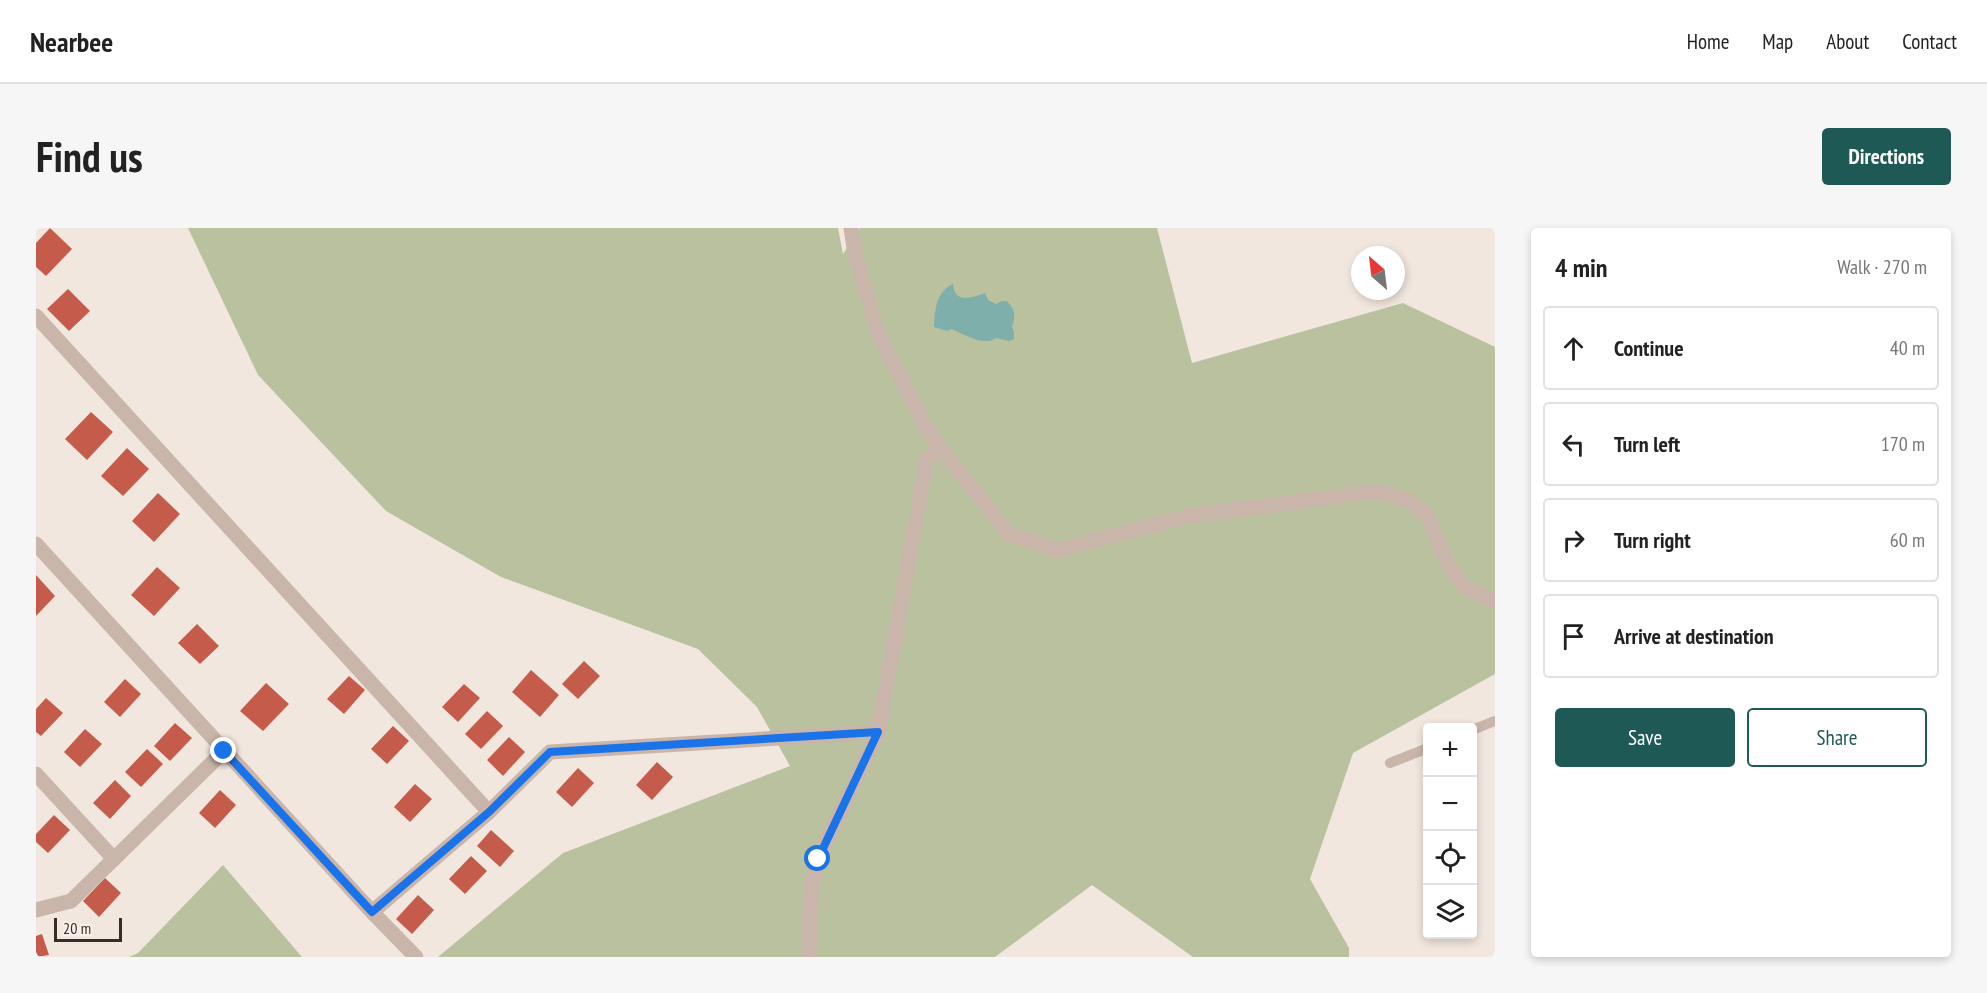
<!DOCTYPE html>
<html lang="en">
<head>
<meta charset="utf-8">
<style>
  body { margin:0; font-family:"PT Sans Narrow",sans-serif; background:#f6f6f6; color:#222 }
  .controls { position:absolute; right:18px; bottom:18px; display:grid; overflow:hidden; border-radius:6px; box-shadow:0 3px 9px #0003 }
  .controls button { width:54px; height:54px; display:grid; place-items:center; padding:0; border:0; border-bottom:2px solid #e0e0e0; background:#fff; color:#222; font:30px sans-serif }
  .compass { position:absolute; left:1315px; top:18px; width:54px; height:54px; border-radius:50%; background:#fff; box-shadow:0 3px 9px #0003; rotate:332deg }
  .scale { position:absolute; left:18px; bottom:15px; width:68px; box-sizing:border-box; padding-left:6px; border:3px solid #382c2a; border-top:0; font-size:16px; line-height:21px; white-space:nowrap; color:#382c2a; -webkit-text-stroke:4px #faf1eb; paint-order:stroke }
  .stop { position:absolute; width:18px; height:18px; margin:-14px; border:4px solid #1a73e8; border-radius:50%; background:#fff }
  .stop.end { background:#1a73e8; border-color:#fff; box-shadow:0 2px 6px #0008 }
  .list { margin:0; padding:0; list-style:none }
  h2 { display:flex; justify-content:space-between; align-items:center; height:78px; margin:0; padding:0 24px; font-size:26px }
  h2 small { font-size:20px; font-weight:400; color:#767676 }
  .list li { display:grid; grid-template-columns:39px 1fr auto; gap:18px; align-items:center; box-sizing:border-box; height:84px; margin:0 12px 12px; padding:0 12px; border:2px solid #e0e0e0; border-radius:6px }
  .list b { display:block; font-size:22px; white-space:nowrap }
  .list em { font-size:20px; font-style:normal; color:#767676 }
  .actions { display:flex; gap:12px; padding:18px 24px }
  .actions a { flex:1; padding:14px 0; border:2px solid #1f5956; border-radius:6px; text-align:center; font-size:21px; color:#1f5956 }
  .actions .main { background:#1f5956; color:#fff }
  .icon { flex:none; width:33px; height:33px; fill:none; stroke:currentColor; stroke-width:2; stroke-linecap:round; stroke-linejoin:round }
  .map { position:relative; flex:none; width:1459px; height:729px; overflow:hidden; border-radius:6px }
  header { display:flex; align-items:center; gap:36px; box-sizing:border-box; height:84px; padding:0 30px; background:#fff; border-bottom:2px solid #e0e0e0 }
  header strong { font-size:28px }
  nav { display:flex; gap:33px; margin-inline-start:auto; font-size:21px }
  .intro { display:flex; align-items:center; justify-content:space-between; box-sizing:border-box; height:144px; padding:0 36px }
  h1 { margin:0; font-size:42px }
  .button { padding:15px 27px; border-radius:6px; background:#1f5956; color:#fff; font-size:21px; font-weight:700 }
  main { display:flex; gap:36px; padding:0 36px }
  aside { flex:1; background:#fff; border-radius:6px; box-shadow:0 3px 9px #0003 }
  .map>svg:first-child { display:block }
  .green { fill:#b9c19e }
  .water { fill:#7eafab }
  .building { fill:#c45b4b }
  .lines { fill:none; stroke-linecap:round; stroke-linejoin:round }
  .lane { stroke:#cab5aa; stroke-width:10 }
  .street { stroke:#cab5aa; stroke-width:15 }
  .route { stroke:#1a73e8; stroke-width:8 }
</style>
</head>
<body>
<header>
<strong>Nearbee</strong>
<nav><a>Home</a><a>Map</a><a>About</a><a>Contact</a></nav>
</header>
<div class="intro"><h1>Find us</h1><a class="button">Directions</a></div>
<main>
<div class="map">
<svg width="1459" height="729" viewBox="0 0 1459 729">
  <rect width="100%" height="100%" fill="#f2e7de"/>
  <g class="green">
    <polygon points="152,0 802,0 807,26 824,0 1121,0 1156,135 1367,75 1459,119 1459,446 1317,525 1274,651 1313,720 1313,729 1157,729 1056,657 959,729 402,729 527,625 754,538 721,479 662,421 465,349 350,283 222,147"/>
    <polygon points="187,637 266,729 93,729 102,725"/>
  </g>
  <path class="water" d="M 917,56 C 918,76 936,70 949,65 L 952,72 L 960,76 L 966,73 L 971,73 C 979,82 980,87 976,99 L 978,104 L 978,111 L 973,113 L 960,110 C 947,119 929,106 915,101 L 911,103 L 898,99 C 899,81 900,64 917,56 Z"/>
  <g class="building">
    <polygon points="14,0 36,21 10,48 0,39 0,15"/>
    <polygon points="32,61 54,83 33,103 11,81"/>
    <polygon points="55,184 77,204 51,232 29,211"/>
    <polygon points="91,220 113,241 87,268 65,248"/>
    <polygon points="122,265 144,286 118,314 96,293"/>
    <polygon points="121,339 144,360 118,388 95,367"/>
    <polygon points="0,347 19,368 0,388"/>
    <polygon points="161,396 183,418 164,436 142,415"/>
    <polygon points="548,433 564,448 542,471 526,456"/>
    <polygon points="495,442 523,467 504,489 476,464"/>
    <polygon points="313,448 329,462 308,486 291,471"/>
    <polygon points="89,451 105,466 84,489 68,474"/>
    <polygon points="230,455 253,476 227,503 204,483"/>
    <polygon points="428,456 444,470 422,494 406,479"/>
    <polygon points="10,470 27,485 5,508 0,504 0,481"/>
    <polygon points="451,483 467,498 445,521 429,506"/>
    <polygon points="139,495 156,510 134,533 118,518"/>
    <polygon points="357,498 373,513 351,536 335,521"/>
    <polygon points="49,501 66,516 44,539 28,524"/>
    <polygon points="473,509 489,524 467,548 451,532"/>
    <polygon points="111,521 127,536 105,559 89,544"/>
    <polygon points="621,534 637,549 616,572 600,557"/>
    <polygon points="542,540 558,555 536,579 520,564"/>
    <polygon points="79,552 95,568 74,591 57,575"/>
    <polygon points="379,556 396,571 374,594 358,579"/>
    <polygon points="184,562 200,577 179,600 163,585"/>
    <polygon points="18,587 34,602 12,625 0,614 0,606"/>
    <polygon points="455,602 478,623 464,639 441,618"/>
    <polygon points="435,628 451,643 429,666 413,651"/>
    <polygon points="69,650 85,665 63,689 47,673"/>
    <polygon points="382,667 398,682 376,706 360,691"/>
    <polygon points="6,706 13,727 0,729 0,708"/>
  </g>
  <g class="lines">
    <g class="lane">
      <polyline points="1436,502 1459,493"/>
      <polyline points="1354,535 1392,520"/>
    </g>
    <g class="street">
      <polyline points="815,0 819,26 842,105 888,196 905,221 973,306 1022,322 1152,288 1342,263 1374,273 1392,289 1411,335 1428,358 1459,373"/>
      <polyline points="0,88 453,584"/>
      <polyline points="0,316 336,684 380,729"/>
      <polyline points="0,546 78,631"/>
      <polyline points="0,682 35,673 188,523"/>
      <polyline points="336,684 453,584 514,524 842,504"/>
      <path d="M 774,729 C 773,695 772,664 782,631 L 842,504 L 891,230 L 905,221"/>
    </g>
  </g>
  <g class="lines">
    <polyline class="route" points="188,523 336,684 453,584 514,524 842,504 782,631"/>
  </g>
</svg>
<div class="controls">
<button>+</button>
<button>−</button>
<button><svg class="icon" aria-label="locate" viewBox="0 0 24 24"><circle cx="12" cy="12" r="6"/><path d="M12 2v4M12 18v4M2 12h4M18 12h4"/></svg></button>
<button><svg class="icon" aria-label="layers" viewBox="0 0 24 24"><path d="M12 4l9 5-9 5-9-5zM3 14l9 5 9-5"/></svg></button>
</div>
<svg class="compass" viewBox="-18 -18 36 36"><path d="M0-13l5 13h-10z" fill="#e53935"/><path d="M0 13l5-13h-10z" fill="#767676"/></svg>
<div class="scale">20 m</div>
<div class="stop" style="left:782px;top:631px"></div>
<div class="stop end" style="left:188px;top:523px"></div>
</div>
<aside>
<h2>4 min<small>Walk · 270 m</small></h2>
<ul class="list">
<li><svg class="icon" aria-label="ahead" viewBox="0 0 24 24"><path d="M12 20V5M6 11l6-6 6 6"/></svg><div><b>Continue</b></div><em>40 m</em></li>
<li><svg class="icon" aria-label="left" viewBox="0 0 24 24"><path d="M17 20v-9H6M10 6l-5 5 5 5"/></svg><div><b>Turn left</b></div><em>170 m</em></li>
<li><svg class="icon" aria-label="right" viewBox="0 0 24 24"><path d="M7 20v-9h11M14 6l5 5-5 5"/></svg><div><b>Turn right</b></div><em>60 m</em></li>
<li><svg class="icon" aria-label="arrive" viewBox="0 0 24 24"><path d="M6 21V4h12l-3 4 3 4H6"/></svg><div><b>Arrive at destination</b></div></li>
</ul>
<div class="actions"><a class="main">Save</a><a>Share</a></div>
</aside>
</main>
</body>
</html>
